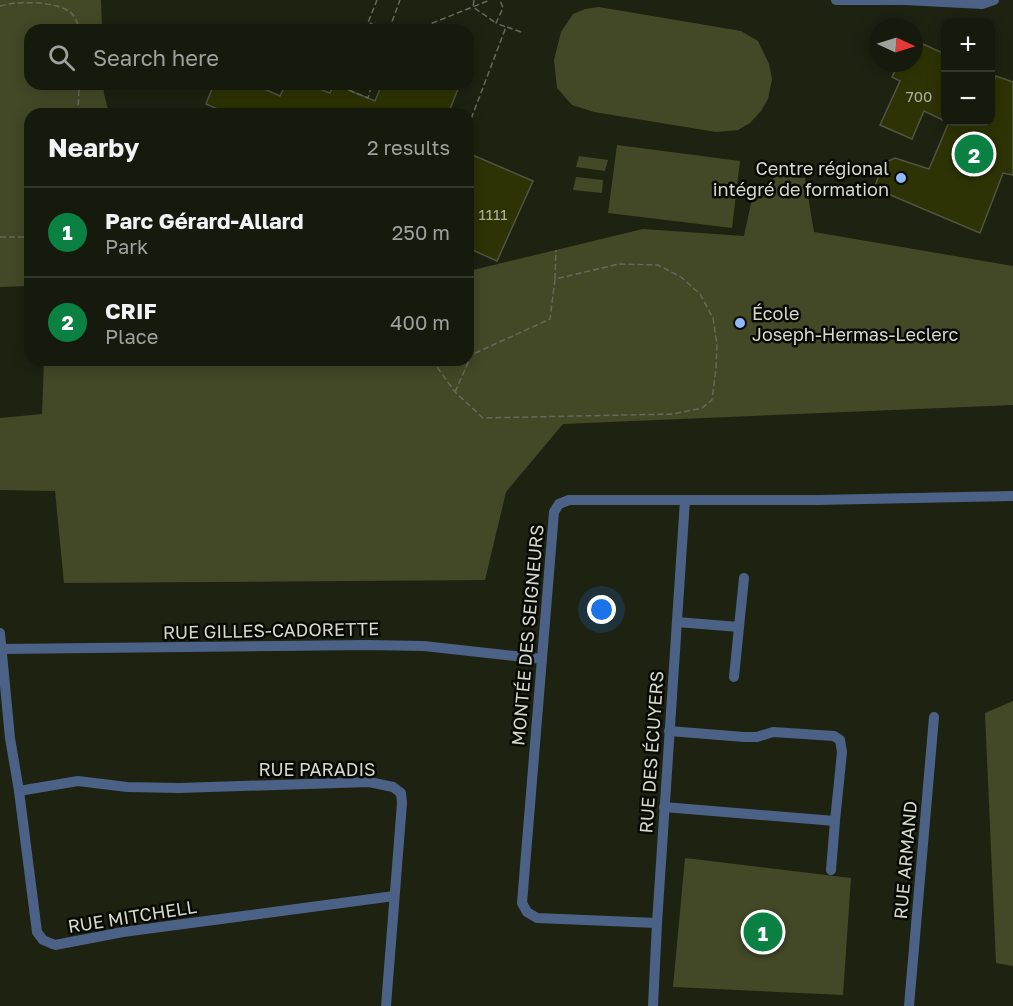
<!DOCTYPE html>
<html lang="en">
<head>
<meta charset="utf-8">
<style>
  body { margin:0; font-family:"Golos Text",sans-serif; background:#23271b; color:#f1f3f6 }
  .controls { position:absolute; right:18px; top:18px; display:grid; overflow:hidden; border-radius:12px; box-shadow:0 3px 15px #0003 }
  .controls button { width:54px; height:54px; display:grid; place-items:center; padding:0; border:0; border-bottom:2px solid #35382e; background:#161a0d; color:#f1f3f6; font:30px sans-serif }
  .compass { position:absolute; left:869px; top:18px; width:54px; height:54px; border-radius:50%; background:#161a0d; box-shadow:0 3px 15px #0003; rotate:94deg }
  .you { position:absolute; left:602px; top:610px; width:21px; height:21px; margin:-15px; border:4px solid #fff; border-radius:50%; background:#1a73e8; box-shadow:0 0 0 9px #1a73e833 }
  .badge { display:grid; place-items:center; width:39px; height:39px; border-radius:50%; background:#0b8043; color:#fff; font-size:20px; font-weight:700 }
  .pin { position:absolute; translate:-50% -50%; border:3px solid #fff; box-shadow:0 2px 6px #0006 }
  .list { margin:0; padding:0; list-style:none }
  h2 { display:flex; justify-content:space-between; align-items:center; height:78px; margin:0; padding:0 24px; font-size:26px }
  h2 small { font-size:20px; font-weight:400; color:#9ea19d }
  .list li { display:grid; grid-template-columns:39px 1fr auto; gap:18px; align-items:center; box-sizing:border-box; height:90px; padding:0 24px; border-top:2px solid #35382e }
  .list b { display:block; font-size:22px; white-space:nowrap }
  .list p { margin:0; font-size:20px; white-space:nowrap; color:#9ea19d }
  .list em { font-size:20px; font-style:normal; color:#9ea19d }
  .icon { flex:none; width:33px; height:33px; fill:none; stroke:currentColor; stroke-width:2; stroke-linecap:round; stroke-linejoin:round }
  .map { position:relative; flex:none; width:1013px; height:1006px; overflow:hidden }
  .search { position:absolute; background:#161a0d; box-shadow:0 3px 15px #0003; left:24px; top:24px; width:450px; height:66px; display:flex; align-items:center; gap:15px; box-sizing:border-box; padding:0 21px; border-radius:18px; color:#9ea19d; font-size:22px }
  .panel { position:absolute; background:#161a0d; box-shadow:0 3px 15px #0003; left:24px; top:108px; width:450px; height:258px; border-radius:18px }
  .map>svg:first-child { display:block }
  .green { fill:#434927 }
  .building { fill:#2d3304; stroke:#505441; stroke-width:1.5 }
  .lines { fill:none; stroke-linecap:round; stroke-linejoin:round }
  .path { stroke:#666a5b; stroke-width:1.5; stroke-dasharray:6 3; stroke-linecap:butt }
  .minor { stroke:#4c6186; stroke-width:10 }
  .poi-dot { fill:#90b8fd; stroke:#090a04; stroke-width:2 }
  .labels { text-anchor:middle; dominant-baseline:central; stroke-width:5; stroke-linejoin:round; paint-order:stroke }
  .number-label { font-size:15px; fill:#acb09c }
  .poi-label { font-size:18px; fill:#d6d9ce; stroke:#090a04; text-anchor:end }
  .street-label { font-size:18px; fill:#d6d9ce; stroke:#090a04 }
</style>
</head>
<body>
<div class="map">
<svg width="1013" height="1006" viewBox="0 0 1013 1006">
  <rect width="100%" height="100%" fill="#1e2211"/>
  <g class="green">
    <polygon points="0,0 101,0 102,30 30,30 30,84 103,84 104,94 109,114 30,114 30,286 0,287"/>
    <polygon points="599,7 741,31 758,41 769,64 772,79 768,99 761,111 750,123 738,130 716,132 594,112 572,105 557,88 554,60 561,32 573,14 585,9"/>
    <polygon points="617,145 740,161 732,228 608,213"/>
    <polygon points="579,156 608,160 605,171 576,167"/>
    <polygon points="777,176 805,178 814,232 1013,266 1013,405 563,424 506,492 485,580 64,583 55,491 0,490 0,418 42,414 44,360 468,360 468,291 473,270 643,229 744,236 753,194"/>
    <polygon points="576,177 603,180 602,193 573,190"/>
    <polygon points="1013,701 1013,966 996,963 985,713"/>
    <polygon points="685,858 851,878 843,995 673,987"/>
  </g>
  <g class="building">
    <polygon points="923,44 945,54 945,121 924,111 912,139 880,125 900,81 892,77 899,63 914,63 914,52 918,54"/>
    <polygon points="996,76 1013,82 1013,175 1003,173 980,233 874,188 884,163 895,158 929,169 949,122 990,122 990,86"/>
    <polygon points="214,84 253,84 280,96 286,84 307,84 330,93 334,84 375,101 382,84 460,84 448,114 229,114 206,104"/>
    <polygon points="468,153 533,181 497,261 468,248"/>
  </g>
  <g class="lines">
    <g class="path">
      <polyline points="474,0 473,7 496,23"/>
      <path d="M 0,6 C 17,1 51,1 67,10 C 75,14 77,22 80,30"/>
      <polyline points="370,23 382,30"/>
      <polyline points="507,27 524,33"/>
      <polyline points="202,28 207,30"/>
      <polyline points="101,30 102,30"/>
      <polyline points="365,30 377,0"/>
      <polyline points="389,30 400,0"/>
      <polyline points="415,30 490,0"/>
      <polyline points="345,84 344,88 368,98 372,84"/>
      <polyline points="78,114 79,84"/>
      <polyline points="468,127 506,27 496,23 503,8 500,0"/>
      <polyline points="0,237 28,237 30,240"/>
      <polyline points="555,279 556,250"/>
      <polyline points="359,360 366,362 370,360"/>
      <polyline points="432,360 455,392 483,418 673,414 702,408 712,400 716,368 717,345 713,318 700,294 681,277 658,265 619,264 555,279 550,319 471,355 468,354"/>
      <polyline points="455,392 471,356"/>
    </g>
    <g class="minor">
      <polyline points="836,0 905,0 982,4 994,0"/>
      <polyline points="677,622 739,627 744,578"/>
      <polyline points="0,633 10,738 19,791 37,932 43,940 55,945 123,932 394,896"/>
      <polyline points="0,649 367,645 424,646 542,659"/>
      <polyline points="734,677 739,627"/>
      <polyline points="669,731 744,737 757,737 773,732 834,736 840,740 842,752 835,821"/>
      <polyline points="19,791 78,781 127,787 179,788 369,782 393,787 401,793 402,803 386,1006"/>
      <polyline points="664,807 835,821 831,870"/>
      <polyline points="657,923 537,918 527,912 522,903 554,512 559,504 569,500 817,500 1013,496"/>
      <polyline points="653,1006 657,923 685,500"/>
      <polyline points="909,1006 934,717"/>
    </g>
  </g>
  <g class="poi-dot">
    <circle cx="901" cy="178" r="6"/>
    <circle cx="740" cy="323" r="6"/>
  </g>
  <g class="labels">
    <g class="number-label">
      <text x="919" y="96">700</text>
      <text x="493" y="214">1111</text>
    </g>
    <g class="poi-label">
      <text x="889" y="168">Centre régional<tspan x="889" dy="21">intégré de formation</tspan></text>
      <text x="752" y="313" text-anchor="start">École<tspan x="752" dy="21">Joseph-Hermas-Leclerc</tspan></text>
    </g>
    <g class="street-label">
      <text transform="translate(271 630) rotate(-1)">RUE GILLES-CADORETTE</text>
      <text transform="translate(527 635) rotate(-85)">MONTÉE DES SEIGNEURS</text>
      <text transform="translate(651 752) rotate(-86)">RUE DES ÉCUYERS</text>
      <text x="317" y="769">RUE PARADIS</text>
      <text transform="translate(905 860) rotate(-85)">RUE ARMAND</text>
      <text transform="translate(132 916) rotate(-9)">RUE MITCHELL</text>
    </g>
  </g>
</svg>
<div class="controls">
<button>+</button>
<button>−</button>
</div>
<svg class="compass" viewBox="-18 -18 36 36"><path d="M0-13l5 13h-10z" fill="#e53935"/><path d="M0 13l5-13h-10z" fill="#9ea19d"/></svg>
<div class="you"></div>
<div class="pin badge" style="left:763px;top:932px">1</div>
<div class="pin badge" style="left:974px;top:154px">2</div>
<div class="search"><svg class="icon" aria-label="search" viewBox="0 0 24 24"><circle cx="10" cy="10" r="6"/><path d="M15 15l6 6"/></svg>Search here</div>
<section class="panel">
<h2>Nearby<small>2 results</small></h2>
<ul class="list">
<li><span class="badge">1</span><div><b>Parc Gérard-Allard</b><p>Park</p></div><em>250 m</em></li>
<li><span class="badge">2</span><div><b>CRIF</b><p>Place</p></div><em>400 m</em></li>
</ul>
</section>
</div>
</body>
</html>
